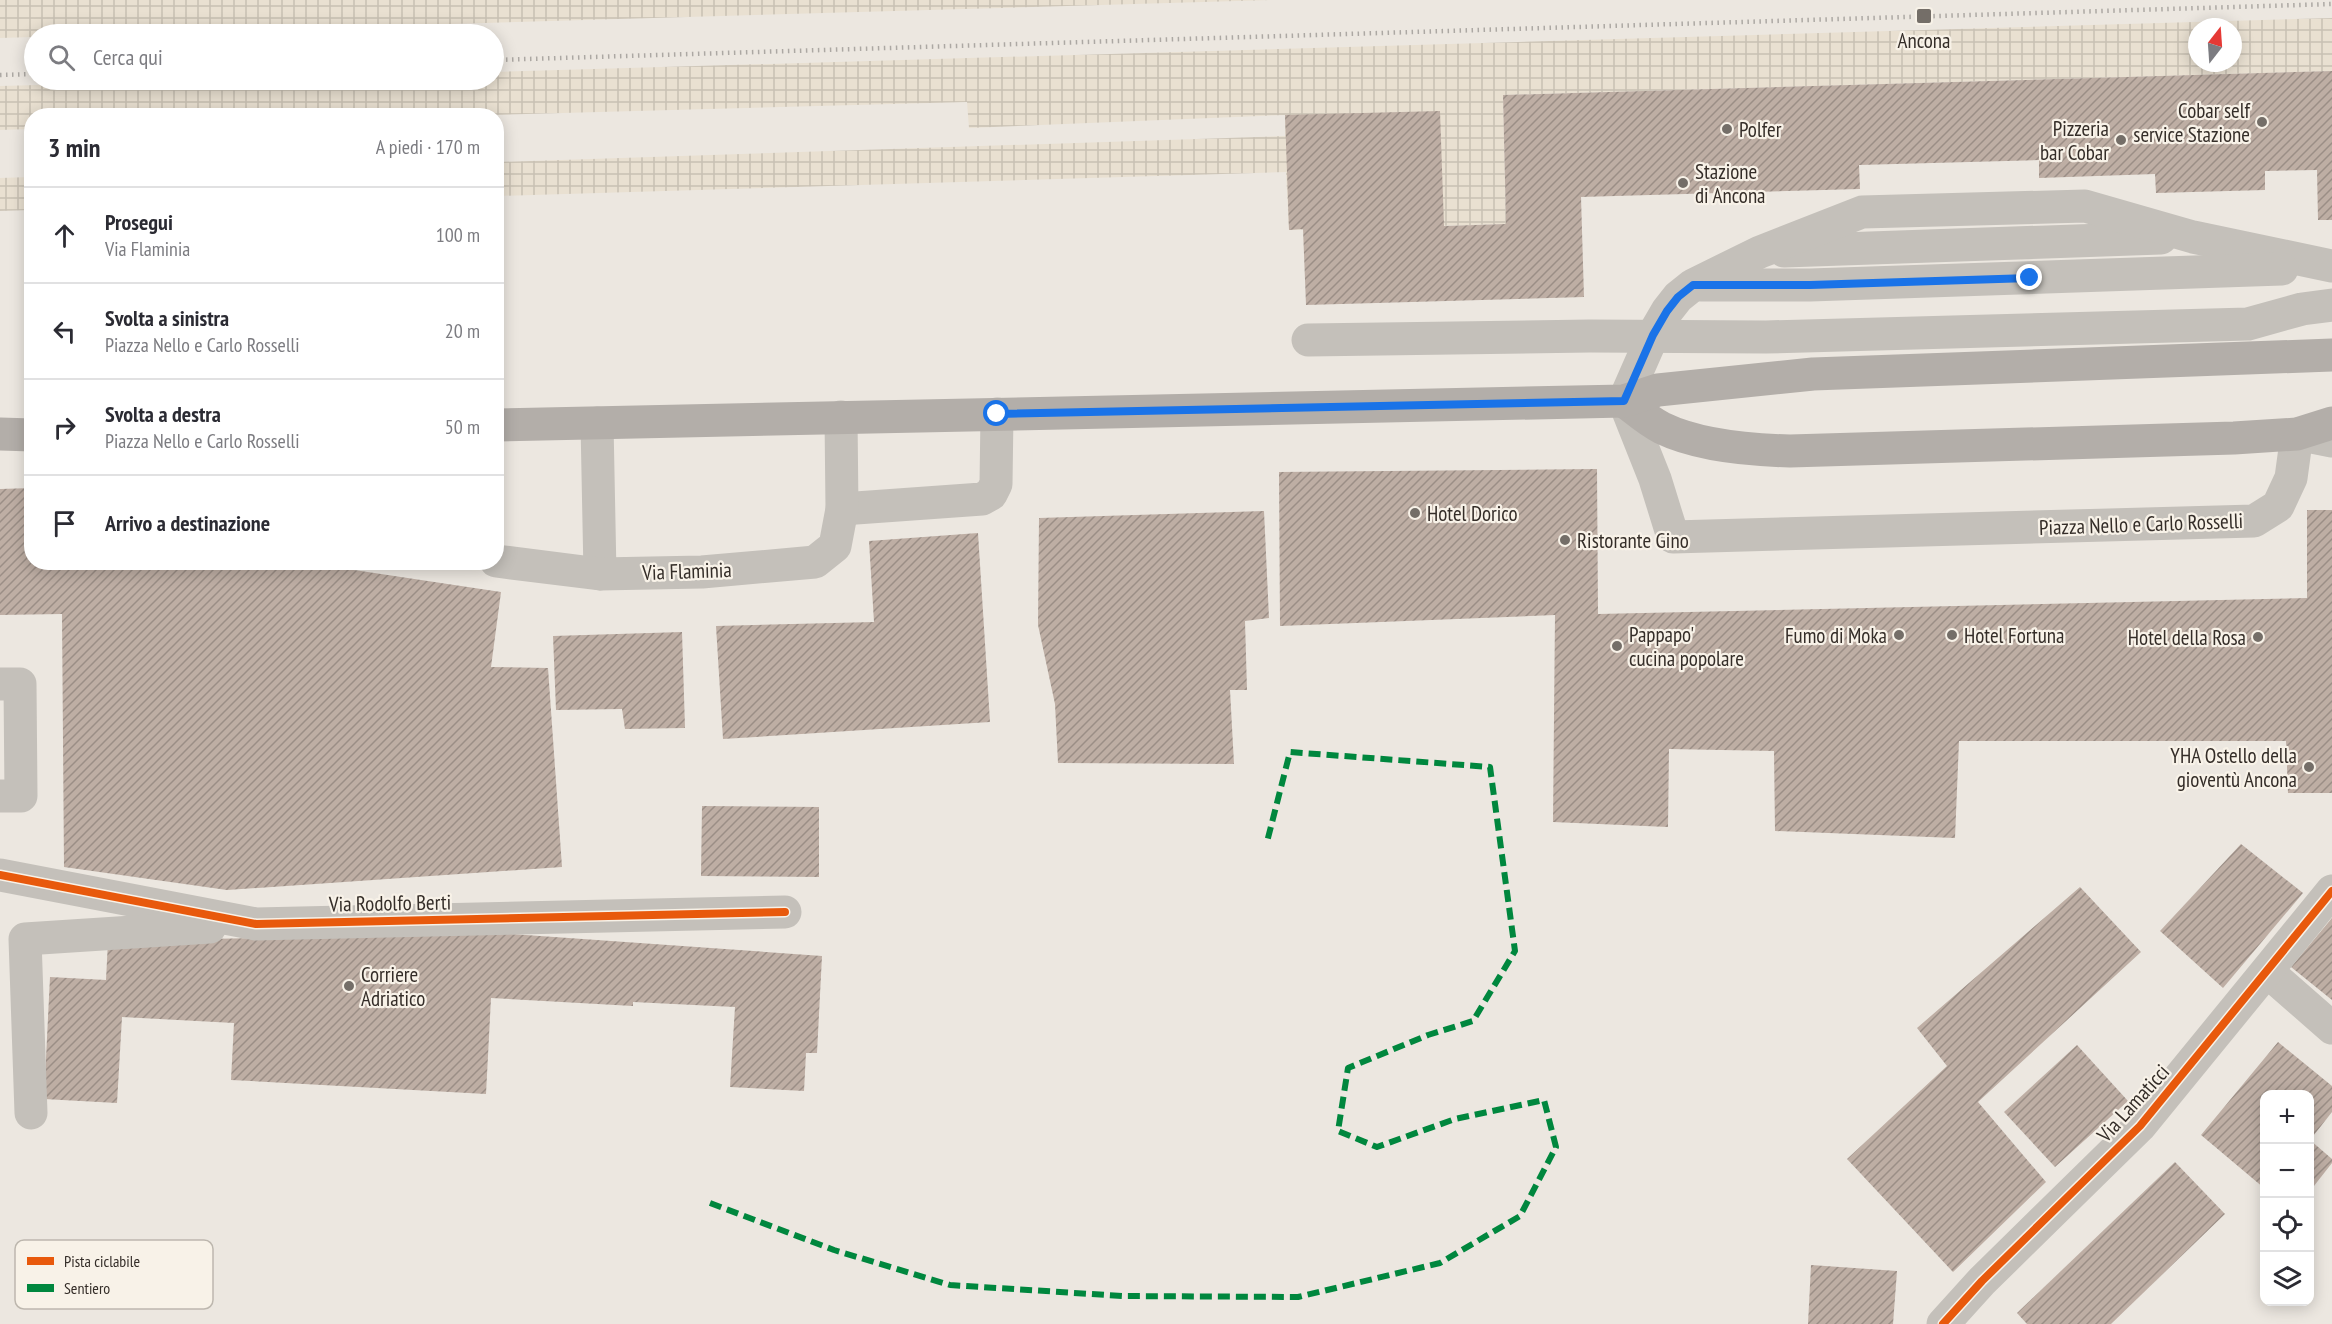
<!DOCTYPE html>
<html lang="it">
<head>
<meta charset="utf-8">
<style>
  body { margin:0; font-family:"PT Sans Narrow",sans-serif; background:#f7f7f7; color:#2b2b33 }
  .controls { position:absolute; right:18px; bottom:18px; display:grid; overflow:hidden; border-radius:12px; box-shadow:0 3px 15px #0003 }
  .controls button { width:54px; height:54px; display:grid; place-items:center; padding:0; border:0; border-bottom:2px solid #e1e1e2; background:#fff; color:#2b2b33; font:30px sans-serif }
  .compass { position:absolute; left:2188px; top:18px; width:54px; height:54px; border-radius:50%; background:#fff; box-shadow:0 3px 15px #0003; rotate:17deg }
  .stop { position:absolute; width:18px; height:18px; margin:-14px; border:4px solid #1a73e8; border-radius:50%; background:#fff }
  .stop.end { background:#1a73e8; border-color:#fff; box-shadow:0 2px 6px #0008 }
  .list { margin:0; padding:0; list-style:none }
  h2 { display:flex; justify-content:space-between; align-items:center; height:78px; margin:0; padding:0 24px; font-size:26px }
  h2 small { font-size:20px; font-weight:400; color:#7c7c81 }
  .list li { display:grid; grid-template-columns:39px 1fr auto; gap:18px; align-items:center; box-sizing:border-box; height:96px; padding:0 24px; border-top:2px solid #e1e1e2 }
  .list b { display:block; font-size:22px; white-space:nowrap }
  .list p { margin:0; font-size:20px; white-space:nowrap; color:#7c7c81 }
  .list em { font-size:20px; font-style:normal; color:#7c7c81 }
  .icon { flex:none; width:33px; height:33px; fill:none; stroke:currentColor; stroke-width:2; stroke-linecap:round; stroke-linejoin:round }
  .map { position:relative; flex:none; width:2332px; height:1324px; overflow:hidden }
  .search { position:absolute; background:#fff; box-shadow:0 3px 15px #0003; left:24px; top:24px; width:480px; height:66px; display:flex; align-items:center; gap:15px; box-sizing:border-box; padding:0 21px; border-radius:33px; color:#7c7c81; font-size:22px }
  .panel { position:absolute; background:#fff; box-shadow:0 3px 15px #0003; left:24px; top:108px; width:480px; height:462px; border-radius:24px }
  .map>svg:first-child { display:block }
  .plaza { fill:url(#plaza-grid); fill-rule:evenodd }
  .building { fill:url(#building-hatch) }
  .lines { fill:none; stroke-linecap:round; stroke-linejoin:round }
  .minor { stroke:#c4c0ba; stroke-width:33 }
  .major { stroke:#b3aea9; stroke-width:33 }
  .rail { stroke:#aca8a3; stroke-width:4.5; stroke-dasharray:1.5 4.5; stroke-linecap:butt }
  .quiet { stroke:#00873e; stroke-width:6; stroke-dasharray:12 6; stroke-linecap:butt }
  .cycleway-casing { stroke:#f8f2e8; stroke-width:11 }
  .cycleway { stroke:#e8590c; stroke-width:8 }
  .route { stroke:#1a73e8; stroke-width:8 }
  .poi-dot { fill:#746e68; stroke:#f8f2e8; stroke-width:2 }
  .labels { text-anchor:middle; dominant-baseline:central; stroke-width:4.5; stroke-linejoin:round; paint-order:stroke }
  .poi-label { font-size:21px; fill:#342d28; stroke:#f8f2e8; text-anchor:start }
  .street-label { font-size:21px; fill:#342d28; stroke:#f8f2e8 }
  .key { fill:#f8f2e8; stroke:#bdb7ae; stroke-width:1.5 }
  .key-label { font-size:16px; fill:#342d28 }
</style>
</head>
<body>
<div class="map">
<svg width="2332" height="1324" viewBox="0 0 2332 1324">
  <defs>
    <pattern id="plaza-grid" width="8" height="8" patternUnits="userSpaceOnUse" patternTransform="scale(1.5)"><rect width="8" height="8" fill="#e9e0d1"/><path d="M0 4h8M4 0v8" fill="none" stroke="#c8c0b3"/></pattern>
    <pattern id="building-hatch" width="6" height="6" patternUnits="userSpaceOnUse" patternTransform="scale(1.5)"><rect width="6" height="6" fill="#beaea4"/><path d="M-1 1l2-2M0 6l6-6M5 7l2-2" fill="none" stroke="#9b8e86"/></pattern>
  </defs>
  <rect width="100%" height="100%" fill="#ece7e0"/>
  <g class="plaza">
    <polygon points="0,0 1271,0 105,34 34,34 34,37 0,38"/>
    <path d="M 2332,18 L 2332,71 L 1503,95 L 1506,224 L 1289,230 L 1286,172 L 497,196 L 497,162 L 1285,136 L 1285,115 L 969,128 L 967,102 L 491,115 L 32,116 L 31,129 L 0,130 L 0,86 L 234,80 L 494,80 L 494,72 ZM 2197,27 L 2233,27 L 2233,63 L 2197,63 Z"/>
    <polygon points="31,177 31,210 0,211 0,178"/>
  </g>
  <g class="building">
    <polygon points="2332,71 2332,220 2318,220 2317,170 2265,171 2265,190 2156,193 2155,174 2039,178 2039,160 1859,165 1860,189 1581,197 1584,297 1306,305 1303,229 1289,230 1285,115 1440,111 1444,226 1506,224 1503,95"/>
    <polygon points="1597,469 1598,614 2307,598 2307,510 2332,510 2332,793 2288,793 2286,741 1959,741 1955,838 1775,831 1774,751 1669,749 1668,827 1553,822 1555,615 1280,626 1279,472"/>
    <polygon points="32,488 32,562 301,562 501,592 491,667 548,668 562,867 227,890 64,867 62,614 0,615 0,489"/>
    <polygon points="1264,511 1269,618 1245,621 1247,690 1230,690 1234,764 1058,763 1055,704 1038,625 1039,518"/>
    <polygon points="978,533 990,722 723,739 716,626 874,622 869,541"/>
    <polygon points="682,632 685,728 625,729 622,709 556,710 553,636"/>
    <polygon points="702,806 819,807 819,877 701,876"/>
    <polygon points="2241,844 2303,893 2223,988 2160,931"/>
    <polygon points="2080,887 2141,952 1978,1102 2046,1182 1953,1272 1847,1159 1947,1066 1917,1028"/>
    <polygon points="2332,918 2332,1000 2291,967"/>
    <polygon points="499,933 822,956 817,1053 806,1053 804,1091 730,1087 735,1007 633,1002 633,1006 491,998 486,1094 231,1080 234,1023 122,1017 117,1103 44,1099 50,977 106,980 108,941"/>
    <polygon points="2278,1042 2332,1086 2332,1112 2310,1140 2310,1094 2264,1094 2264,1188 2201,1135"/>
    <polygon points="2077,1045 2128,1101 2055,1167 2004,1112"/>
    <polygon points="2310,1140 2332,1159 2332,1163 2310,1191"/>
    <polygon points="2175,1162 2225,1214 2111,1324 2027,1324 2017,1313"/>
    <polygon points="1811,1265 1897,1271 1893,1324 1808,1324"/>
  </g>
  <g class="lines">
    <g class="minor">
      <polyline points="1784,251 2161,238"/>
      <polyline points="2332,266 2193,237 2085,206 1862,212 1760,252 1693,285 1678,297 1667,311 1653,335 1624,401 1655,479 1673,537 2254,521 2278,506 2291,478 2297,434 2332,441"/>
      <polyline points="1701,285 1810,285 2282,269"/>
      <polyline points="1308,340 1590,336 1766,337 2248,324 2302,309 2332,305"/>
      <polyline points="597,423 600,574"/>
      <polyline points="842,509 982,499 991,494 996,484 997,414"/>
      <polyline points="496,561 600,574 702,572 815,562 835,546 842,509 841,417"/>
      <polyline points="0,684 20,684 21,796 0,796"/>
      <polyline points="0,875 256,924 785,912"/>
      <polyline points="2268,972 2332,1028"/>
      <polyline points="31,1113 25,939 210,927"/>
      <polyline points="1943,1324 1982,1281 2140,1126 2332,891"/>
    </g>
    <g class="major">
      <path d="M 1624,401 C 1636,410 1648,421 1662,428 C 1699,446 1750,450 1790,451 L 2234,438 L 2297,434 L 2332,423"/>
      <polyline points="496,425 1624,401 1658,390 1813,374 2332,355"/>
      <polyline points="0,434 32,435"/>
    </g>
    <g class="rail">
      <polyline points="494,60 2332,4"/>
      <polyline points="0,75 34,74"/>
    </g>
    <polyline class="quiet" points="710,1203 834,1250 950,1285 1123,1296 1298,1297 1440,1263 1520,1216 1556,1147 1544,1100 1455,1119 1377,1147 1338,1131 1348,1068 1428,1035 1473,1021 1515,951 1490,767 1290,752 1267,842"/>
    <g class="cycleway-casing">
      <g id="cycleway">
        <polyline points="0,875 256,924 785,912"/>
        <polyline points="1943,1324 1982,1281 2140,1126 2332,891"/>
      </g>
    </g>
    <use href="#cycleway" class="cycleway"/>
  </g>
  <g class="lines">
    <polyline class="route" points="997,414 1624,401 1653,335 1667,311 1678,297 1693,285 1810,285 2030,278"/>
  </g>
  <g class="poi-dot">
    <rect x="1916" y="8" width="16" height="16" rx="3"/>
    <circle cx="2262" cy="122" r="6"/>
    <circle cx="1727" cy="129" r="6"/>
    <circle cx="2121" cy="140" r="6"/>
    <circle cx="1683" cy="183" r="6"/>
    <circle cx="1415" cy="513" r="6"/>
    <circle cx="1565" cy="540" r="6"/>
    <circle cx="1899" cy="635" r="6"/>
    <circle cx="1952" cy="635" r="6"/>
    <circle cx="2258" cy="637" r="6"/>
    <circle cx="1617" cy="646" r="6"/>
    <circle cx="2309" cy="767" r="6"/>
    <circle cx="349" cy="986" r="6"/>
  </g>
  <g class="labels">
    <g class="poi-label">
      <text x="1924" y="40" text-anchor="middle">Ancona</text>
      <text x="2250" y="110" text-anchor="end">Cobar self<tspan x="2250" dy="24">service Stazione</tspan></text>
      <text x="2109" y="128" text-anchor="end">Pizzeria<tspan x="2109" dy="24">bar Cobar</tspan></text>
      <text x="1739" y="129">Polfer</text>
      <text x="1695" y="171">Stazione<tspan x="1695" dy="24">di Ancona</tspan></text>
      <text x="1427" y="513">Hotel Dorico</text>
      <text x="1577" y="540">Ristorante Gino</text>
      <text x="1629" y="634">Pappapo'<tspan x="1629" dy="24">cucina popolare</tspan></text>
      <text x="1887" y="635" text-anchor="end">Fumo di Moka</text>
      <text x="1964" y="635">Hotel Fortuna</text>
      <text x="2246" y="637" text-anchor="end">Hotel della Rosa</text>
      <text x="2297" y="755" text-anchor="end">YHA Ostello della<tspan x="2297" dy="24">gioventù Ancona</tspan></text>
      <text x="361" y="974">Corriere<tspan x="361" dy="24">Adriatico</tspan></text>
    </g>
    <g class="street-label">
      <text transform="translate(2141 524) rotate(-2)">Piazza Nello e Carlo Rosselli</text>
      <text transform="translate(687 571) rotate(-2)">Via Flaminia</text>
      <text transform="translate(390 903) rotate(-1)">Via Rodolfo Berti</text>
      <text transform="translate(2133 1103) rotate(-48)">Via Lamaticci</text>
    </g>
  </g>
  <rect x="15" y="1240" width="198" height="69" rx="9" class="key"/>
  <rect x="27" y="1257" width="27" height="8" fill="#e8590c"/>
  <rect x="27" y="1284" width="27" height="8" fill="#00873e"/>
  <g class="key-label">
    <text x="64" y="1267">Pista ciclabile</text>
    <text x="64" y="1294">Sentiero</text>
  </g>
</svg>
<div class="controls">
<button>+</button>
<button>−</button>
<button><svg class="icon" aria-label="locate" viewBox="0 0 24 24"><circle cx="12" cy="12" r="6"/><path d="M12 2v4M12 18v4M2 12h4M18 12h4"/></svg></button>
<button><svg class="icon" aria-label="layers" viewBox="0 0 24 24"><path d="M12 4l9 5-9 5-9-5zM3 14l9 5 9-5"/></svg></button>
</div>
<svg class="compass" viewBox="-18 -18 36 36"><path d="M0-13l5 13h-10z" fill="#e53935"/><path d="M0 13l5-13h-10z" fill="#7c7c81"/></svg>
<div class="stop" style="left:997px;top:414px"></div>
<div class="stop end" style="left:2030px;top:278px"></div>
<div class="search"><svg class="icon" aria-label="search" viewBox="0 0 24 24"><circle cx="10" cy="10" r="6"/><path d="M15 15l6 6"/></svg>Cerca qui</div>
<section class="panel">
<h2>3 min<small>A piedi · 170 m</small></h2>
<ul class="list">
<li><svg class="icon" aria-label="ahead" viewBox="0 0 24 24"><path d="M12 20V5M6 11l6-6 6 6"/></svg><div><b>Prosegui</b><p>Via Flaminia</p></div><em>100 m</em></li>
<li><svg class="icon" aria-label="left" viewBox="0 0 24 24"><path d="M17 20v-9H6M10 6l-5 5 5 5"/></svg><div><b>Svolta a sinistra</b><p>Piazza Nello e Carlo Rosselli</p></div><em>20 m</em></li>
<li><svg class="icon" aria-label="right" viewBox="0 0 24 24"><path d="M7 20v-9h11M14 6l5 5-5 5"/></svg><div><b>Svolta a destra</b><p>Piazza Nello e Carlo Rosselli</p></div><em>50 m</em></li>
<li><svg class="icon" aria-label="arrive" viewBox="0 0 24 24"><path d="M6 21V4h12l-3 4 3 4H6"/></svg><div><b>Arrivo a destinazione</b></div></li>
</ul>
</section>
</div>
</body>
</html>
